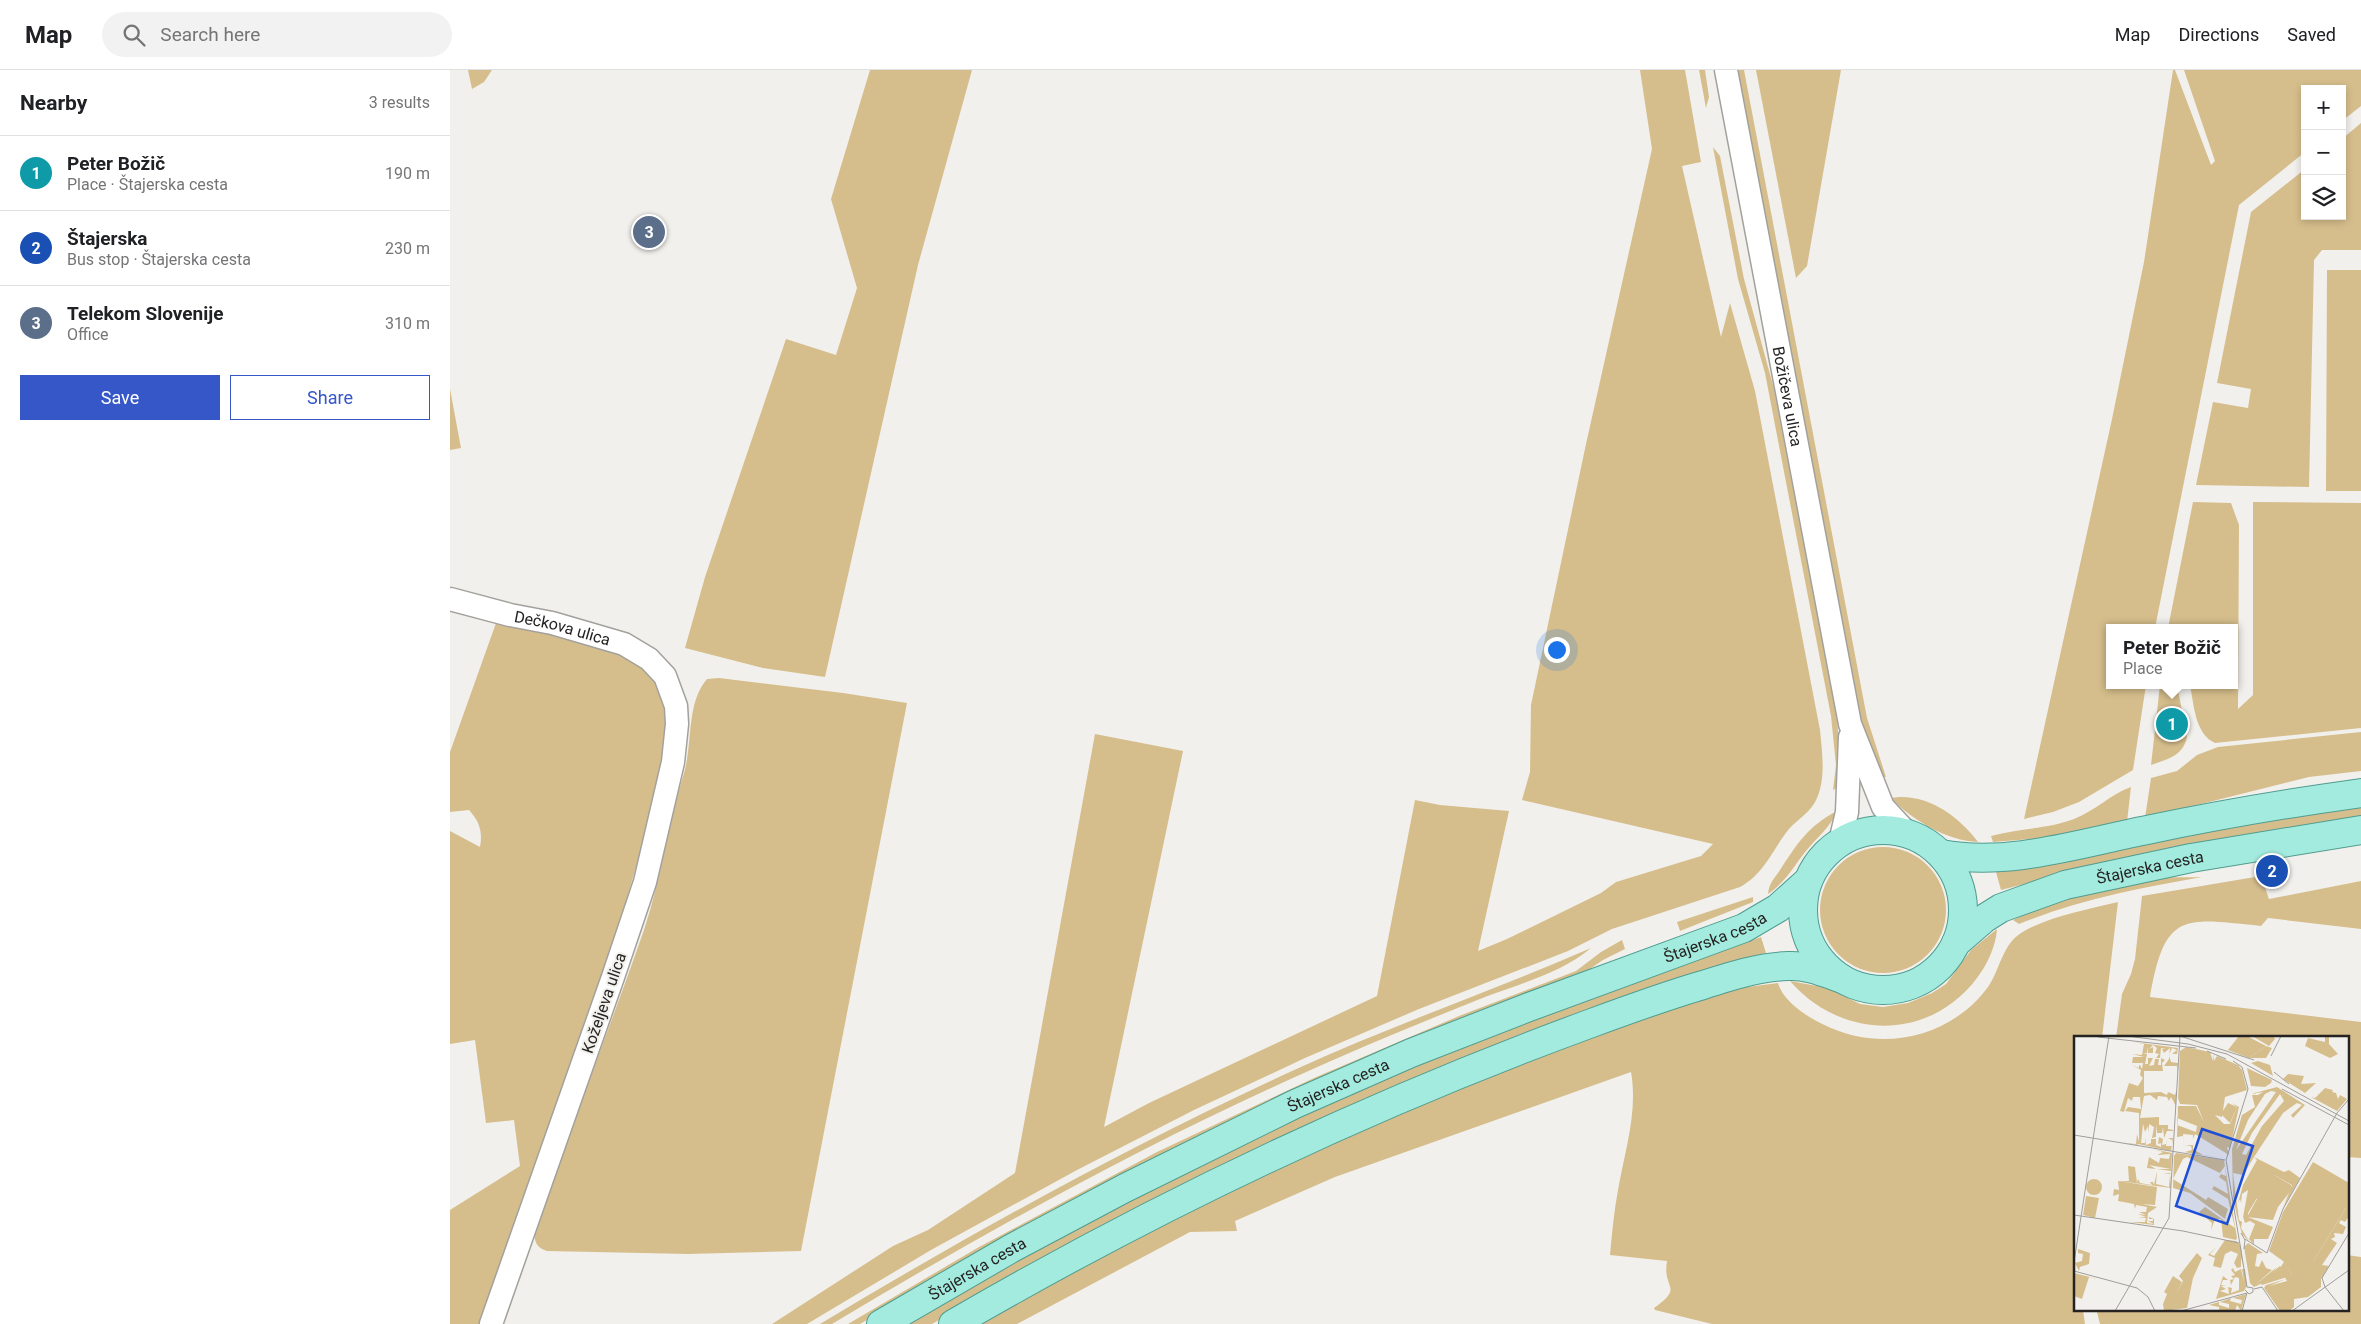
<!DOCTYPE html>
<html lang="en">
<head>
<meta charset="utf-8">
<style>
  body { margin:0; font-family:Roboto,sans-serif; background:#f2f2f2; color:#202124 }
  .controls { position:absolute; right:15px; top:15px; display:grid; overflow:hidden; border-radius:0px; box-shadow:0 2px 8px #0003 }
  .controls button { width:45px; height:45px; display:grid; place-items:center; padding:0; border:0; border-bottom:1px solid #e0e0e0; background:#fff; color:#202124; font:25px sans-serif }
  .you { position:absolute; left:1106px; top:579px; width:18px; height:18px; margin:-12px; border:4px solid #fff; border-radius:50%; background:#1a73e8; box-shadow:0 0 0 8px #1a73e833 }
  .badge { display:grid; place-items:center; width:32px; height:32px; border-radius:50%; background:#3657c8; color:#fff; font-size:16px; font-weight:700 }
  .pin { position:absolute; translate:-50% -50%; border:2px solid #fff; box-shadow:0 1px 5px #0006 }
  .popup { position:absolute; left:1656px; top:554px; width:132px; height:65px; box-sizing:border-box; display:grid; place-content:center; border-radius:0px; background:#fff; filter:drop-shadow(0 1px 4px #0005); font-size:16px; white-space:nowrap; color:#757577 }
  .popup b { font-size:19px; color:#202124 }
  .popup::after { content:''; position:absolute; left:50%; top:100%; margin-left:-10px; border:10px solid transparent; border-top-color:#fff }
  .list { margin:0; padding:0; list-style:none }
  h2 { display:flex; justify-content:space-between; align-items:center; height:65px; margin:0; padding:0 20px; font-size:21px }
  h2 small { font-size:16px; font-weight:400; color:#757577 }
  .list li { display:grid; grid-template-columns:32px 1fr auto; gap:15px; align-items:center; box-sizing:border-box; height:75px; padding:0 20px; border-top:1px solid #e0e0e0 }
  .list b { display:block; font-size:19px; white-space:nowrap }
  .list p { margin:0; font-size:16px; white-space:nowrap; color:#757577 }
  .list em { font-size:16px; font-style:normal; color:#757577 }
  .actions { display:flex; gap:10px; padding:15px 20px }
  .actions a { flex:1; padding:11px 0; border:1px solid #3657c8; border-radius:0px; text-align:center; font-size:18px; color:#3657c8 }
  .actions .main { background:#3657c8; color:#fff }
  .icon { flex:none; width:28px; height:28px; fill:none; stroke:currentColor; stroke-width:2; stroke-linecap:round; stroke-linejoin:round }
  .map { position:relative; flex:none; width:1911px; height:1254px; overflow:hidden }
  header { display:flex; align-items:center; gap:30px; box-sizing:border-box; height:70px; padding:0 25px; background:#fff; border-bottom:1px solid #e0e0e0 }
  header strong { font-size:24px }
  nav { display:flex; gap:28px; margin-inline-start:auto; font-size:18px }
  .search { width:350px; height:45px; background:#f2f2f2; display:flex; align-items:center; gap:12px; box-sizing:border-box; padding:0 18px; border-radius:28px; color:#757577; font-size:19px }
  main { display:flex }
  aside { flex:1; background:#fff }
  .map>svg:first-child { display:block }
  .green { fill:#d6be8c }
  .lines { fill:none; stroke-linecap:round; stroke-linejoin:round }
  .minor-casing { stroke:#a3a19c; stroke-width:25 }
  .major-casing { stroke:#509c8f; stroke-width:30 }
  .minor { stroke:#fff; stroke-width:22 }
  .major { stroke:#a4ebdf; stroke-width:28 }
  .labels { text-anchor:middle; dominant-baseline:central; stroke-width:4; stroke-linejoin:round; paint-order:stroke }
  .street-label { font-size:16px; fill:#242322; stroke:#f2f0ec }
  .inset-road { fill:none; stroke:#a09e9b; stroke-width:1 }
  .view { fill:#1d4ed8; fill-opacity:0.15; stroke:#1d4ed8; stroke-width:2.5 }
  .inset-edge { fill:none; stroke:#242322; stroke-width:2.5 }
</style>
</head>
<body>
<header>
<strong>Map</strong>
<div class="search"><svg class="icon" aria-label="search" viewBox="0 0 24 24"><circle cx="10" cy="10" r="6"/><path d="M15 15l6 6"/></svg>Search here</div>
<nav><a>Map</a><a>Directions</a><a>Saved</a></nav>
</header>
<main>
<aside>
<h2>Nearby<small>3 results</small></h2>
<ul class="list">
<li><span class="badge" style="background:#0f9aa8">1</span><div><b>Peter Božič</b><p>Place · Štajerska cesta</p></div><em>190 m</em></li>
<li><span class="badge" style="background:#1a4fb4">2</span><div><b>Štajerska</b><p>Bus stop · Štajerska cesta</p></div><em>230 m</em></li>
<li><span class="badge" style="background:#5c6f8a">3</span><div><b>Telekom Slovenije</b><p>Office</p></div><em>310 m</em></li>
</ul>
<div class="actions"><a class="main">Save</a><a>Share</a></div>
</aside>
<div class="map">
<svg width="1911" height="1254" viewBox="0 0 1911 1254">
  <rect width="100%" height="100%" fill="#f2f0ec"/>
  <g class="green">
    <polygon points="18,0 42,0 34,12 22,19"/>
    <polygon points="420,0 522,0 468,195 375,607 313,598 235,578 255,507 336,269 386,285 407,218 381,129"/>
    <path d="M 1190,0 L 1235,0 L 1251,92 L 1232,96 L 1271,267 L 1280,233 L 1305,321 L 1370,660 C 1372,682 1376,707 1367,728 C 1362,741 1348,749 1339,759 C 1322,780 1315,803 1290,817 L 1162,859 L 1118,881 L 969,939 L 855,988 L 744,1040 L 627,1100 L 481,1180 L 357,1254 L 322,1254 L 443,1176 L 478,1160 L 565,1103 L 645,664 L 733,681 L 654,1057 L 699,1033 L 927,926 L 965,730 L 990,735 L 1059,741 L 1028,881 L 1057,869 L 1151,823 L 1166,812 L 1251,786 L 1263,774 L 1072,730 L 1080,702 L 1081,635 L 1136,374 L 1202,79 Z"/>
    <polygon points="1249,0 1255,0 1259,27 1256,38"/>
    <polygon points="1288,0 1294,0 1417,648 1436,707 1429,707 1411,648"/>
    <polygon points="1306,0 1391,0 1357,196 1346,208"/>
    <polygon points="1723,0 1725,0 1761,95 1765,91 1734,0 1911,0 1911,36 1892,51 1892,19 1855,19 1855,82 1789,135 1705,558 1660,558 1660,615 1696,615 1683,700 1629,732 1603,742 1574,749 1662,349 1694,192"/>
    <polygon points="1911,53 1911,180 1872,180 1864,190 1859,417 1746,415 1763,332 1798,338 1801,319 1767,313 1801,142 1855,99 1855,146 1892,146 1892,69"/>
    <polygon points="1263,77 1270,86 1294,209 1324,319 1387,644 1391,716 1383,720 1386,695 1381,646 1315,303 1288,209"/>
    <polygon points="1877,200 1911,200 1911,421 1876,421"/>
    <polygon points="0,319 11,378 0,380"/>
    <path d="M 1743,432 L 1781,433 L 1789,455 L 1788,639 L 1803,625 L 1803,432 L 1911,433 L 1911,658 L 1765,673 C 1745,664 1744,635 1740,615 L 1784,615 L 1784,558 L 1718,558 Z"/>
    <path d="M 46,553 L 125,568 L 154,576 L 188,594 L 209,615 L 219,647 L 208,722 L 154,906 L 30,1254 L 0,1254 L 0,1140 L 70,1096 L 64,1050 L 36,1053 L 25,970 L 0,974 L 0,761 L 30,777 C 33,761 29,751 19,740 L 0,742 L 0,682 Z"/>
    <path d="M 269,608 L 393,623 L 457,633 L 351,1181 L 238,1184 L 97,1181 C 86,1177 85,1173 84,1161 C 119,1060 159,961 194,860 C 211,809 218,754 234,703 C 243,673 236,633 257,609 Z"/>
    <path d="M 1710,615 L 1727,615 L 1737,667 C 1733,686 1718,689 1701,695 Z"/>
    <polygon points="1911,662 1911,701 1859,707 1695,748 1701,708 1727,701 1747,685 1768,677"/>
    <path d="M 1681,717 L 1677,752 L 1594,768 L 1543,772 L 1541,766 C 1569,758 1598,759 1624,749 C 1645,741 1661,724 1681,717 Z"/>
    <path d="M 1449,727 C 1481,726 1509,747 1528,772 C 1497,771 1462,750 1441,728 Z"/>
    <polygon points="1911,734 1911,749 1648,795 1551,820 1546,802 1704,769"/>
    <path d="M 1387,741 C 1380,758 1367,767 1356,781 C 1343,797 1336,812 1318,824 C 1319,813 1324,809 1330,800 C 1347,774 1358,756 1387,741 Z"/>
    <circle cx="1433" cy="840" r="63"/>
    <path d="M 1811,806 L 1819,829 L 1911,811 L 1911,859 L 1818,848 L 1811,856 C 1733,848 1715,841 1700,927 L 1911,952 L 1911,1088 L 1897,1087 L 1897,968 L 1666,968 L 1672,924 L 1681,904 L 1685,889 L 1692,826 Z"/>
    <path d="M 1752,807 C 1689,818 1628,830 1569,854 L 1563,850 C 1604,830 1649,815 1695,809 C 1713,806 1733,808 1752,807 Z"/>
    <polygon points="1303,827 1303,832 1230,861 1227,852"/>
    <path d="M 1668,832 L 1652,968 L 1625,968 L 1625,1240 L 1633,1240 L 1635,1254 L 1262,1254 L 1205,1240 L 1204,1238 C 1235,1216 1212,1220 1217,1191 L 1160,1185 C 1162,1163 1164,1141 1168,1120 C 1175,1080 1188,1042 1181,1002 L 885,1107 L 785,1151 L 787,1161 L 740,1162 L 567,1254 L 526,1254 L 751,1133 L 980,1028 L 1170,954 L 1282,919 L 1328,913 C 1334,934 1362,950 1381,958 C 1436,982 1502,966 1538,917 C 1550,900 1552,875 1571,863 C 1599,846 1636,840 1668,832 Z"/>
    <path d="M 1547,859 C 1546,876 1537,895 1527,908 C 1479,972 1391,970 1340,911 L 1378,918 L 1410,934 L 1433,937 L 1458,933 L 1482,923 L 1496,914 L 1521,880 Z"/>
    <polygon points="1311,867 1316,883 1292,890 496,1246 482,1254 452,1254 544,1200 839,1050 1036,965"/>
    <polygon points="1172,870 1175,879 1153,890 1134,903 533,1182 410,1254 398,1254 529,1177 707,1082 864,1008 1009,946 1126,901 1151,882"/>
    <path d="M 1141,878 C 1109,905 1064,915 1025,931 C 965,955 904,980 845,1007 C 685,1079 532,1164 382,1254 L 370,1254 C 523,1162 679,1076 842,1001 C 940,956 1042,921 1141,878 Z"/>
    <polygon points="1897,1185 1911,1187 1911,1254 1650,1254 1647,1242 1897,1240"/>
  </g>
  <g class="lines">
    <g class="minor-casing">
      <g id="minor">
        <path id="s1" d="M 1276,0 L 1400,654 L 1433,737 L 1457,763"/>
        <path id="s2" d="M 0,529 L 60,545 L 102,553 L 174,574 L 199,589 L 215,606 L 226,636 L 227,654 L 223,692 L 195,812 L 163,907 L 41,1254"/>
        <polyline points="1390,772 1397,742 1400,667"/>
      </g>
    </g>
    <g class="major-casing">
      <g id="major">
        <circle cx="1433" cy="840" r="80"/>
        <path d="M 1491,784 C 1558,797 1631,773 1697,760 C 1768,745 1839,733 1911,723"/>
        <path id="s3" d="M 1506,873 L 1535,848 L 1551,838 L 1615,815 L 1741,788 L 1911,760"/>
        <path id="s4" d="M 431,1254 L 562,1178 L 675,1118 L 845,1034 L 961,983 L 1079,937 L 1294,858 L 1328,838 L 1358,811"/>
        <path d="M 503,1254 C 706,1136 918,1035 1139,954 C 1177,940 1215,926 1253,915 C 1281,906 1309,897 1338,896 C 1356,895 1373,902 1390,908"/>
      </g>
    </g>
    <use href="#minor" class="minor"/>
    <use href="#major" class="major"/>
  </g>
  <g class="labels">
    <g class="street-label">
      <text stroke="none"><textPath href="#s1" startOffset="332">Božičeva ulica</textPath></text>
      <text stroke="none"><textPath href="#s2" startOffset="116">Dečkova ulica</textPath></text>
      <text stroke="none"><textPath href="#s3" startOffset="212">Štajerska cesta</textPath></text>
      <text stroke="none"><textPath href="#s4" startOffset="921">Štajerska cesta</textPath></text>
      <text transform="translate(154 933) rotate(-71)">Koželjeva ulica</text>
      <text stroke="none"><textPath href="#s4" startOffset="516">Štajerska cesta</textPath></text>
      <text stroke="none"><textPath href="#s4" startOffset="111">Štajerska cesta</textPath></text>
    </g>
  </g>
  <g transform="translate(1624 966)">
    <rect width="275" height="275" fill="#f2f0ec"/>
    <path d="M 178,0 L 199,0 L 201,3 L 195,10 ZM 251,0 L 255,0 L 255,8 L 264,18 L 256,22 L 231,10 L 234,2 L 251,6 ZM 59,6 L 104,12 L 103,18 L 98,18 L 103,14 L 98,12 L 95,19 L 97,26 L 104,27 L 103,42 L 103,30 L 90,30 L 95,23 L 96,12 L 90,17 L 88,13 L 92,13 L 87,12 L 86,22 L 82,22 L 85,18 L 81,17 L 83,12 L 79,9 L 75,13 L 79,11 L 79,17 L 74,17 L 73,10 L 73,17 L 69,17 L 73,18 L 71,28 L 74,28 L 74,22 L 79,22 L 75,30 L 80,29 L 81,23 L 85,23 L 84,29 L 87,29 L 87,22 L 91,24 L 88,27 L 89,35 L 70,35 L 70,57 L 87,56 L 93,59 L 94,56 L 101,59 L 102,56 L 102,70 L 97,61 L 95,65 L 93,61 L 84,60 L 83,64 L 76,59 L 70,60 L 66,82 L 85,81 L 85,93 L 85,89 L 94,89 L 94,93 L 99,94 L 100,101 L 99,95 L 93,95 L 90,102 L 89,91 L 88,97 L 83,97 L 82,88 L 82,101 L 78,102 L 80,91 L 75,88 L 75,97 L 74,90 L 71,96 L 69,88 L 67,107 L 71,107 L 71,102 L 72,109 L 77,107 L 77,103 L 82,103 L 82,109 L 87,111 L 87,107 L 84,108 L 85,101 L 89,103 L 88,109 L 92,108 L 93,103 L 92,110 L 98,110 L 98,104 L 94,102 L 99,102 L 97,115 L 64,108 L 63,109 L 51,107 L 62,108 L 63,98 L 65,106 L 65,77 L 51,75 L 54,71 L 67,73 L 66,61 L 59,61 L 58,65 L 54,62 L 50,76 L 46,75 L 55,47 L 64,50 L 69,42 L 66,39 L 67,34 L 58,29 L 65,32 L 65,29 L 66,29 L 68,33 L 69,27 L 58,27 L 59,21 L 70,21 L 58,18 L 68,19 L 70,8 ZM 192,10 L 198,12 L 192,22 L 175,22 ZM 112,11 L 136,16 L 139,25 L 140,18 L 140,25 L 143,20 L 164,29 L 168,34 L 173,54 L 151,61 L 148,81 L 141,79 L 150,88 L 156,88 L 163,71 L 158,67 L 165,71 L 156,112 L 153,111 L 155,119 L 121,98 L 119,103 L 119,113 L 129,119 L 150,122 L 120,118 L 111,116 L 118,114 L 117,110 L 111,109 L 119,109 L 119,99 L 109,98 L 110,110 L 109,100 L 103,101 L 104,70 L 122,70 L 130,86 L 123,69 L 106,68 L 104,62 L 104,64 L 106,15 ZM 103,82 L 123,90 L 122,96 L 103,89 ZM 184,25 L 196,29 L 199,40 L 177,27 ZM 173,32 L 198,44 L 197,47 L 191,51 L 177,50 ZM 214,38 L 230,40 L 227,48 L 242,47 L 231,57 L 209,43 ZM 203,51 L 231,69 L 219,82 L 217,79 L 228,69 L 223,67 L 209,77 L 180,121 L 210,136 L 215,134 L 226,142 L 209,172 L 218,149 L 200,139 L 200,133 L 174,177 L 174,181 L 199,191 L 194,203 L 180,203 L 180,209 L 175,203 L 181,188 L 176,185 L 171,187 L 169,181 L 174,154 L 168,158 L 167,167 L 166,163 L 164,167 L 169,149 L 183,124 L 180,121 L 169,139 L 159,137 L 165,184 L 168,186 L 167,192 L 175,205 L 168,198 L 163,180 L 159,161 L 158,113 L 168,79 L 181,71 L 178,59 L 184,59 L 189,56 L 177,58 ZM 197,55 L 202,56 L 162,114 L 174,84 L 191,58 ZM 206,58 L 210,65 L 188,90 L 172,119 L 168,118 L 178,97 ZM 251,52 L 259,54 L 258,56 L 262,57 L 264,63 L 266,59 L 273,63 L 263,75 L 237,61 L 241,62 ZM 79,113 L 98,117 L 97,135 L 83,133 L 97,133 L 75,129 L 82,133 L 73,132 L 75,121 L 85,127 L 86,122 L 95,123 L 96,118 L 83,119 L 89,116 ZM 102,117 L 150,124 L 163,202 L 162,204 L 149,201 L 147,183 L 141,183 L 137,194 L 138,187 L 125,176 L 131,171 L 161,192 L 154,163 L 138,153 L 140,150 L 154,158 L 152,146 L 145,141 L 147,138 L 152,140 L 151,130 L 146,137 L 113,121 L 109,123 L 99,143 L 132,164 L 134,161 L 154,173 L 151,183 L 116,157 L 99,152 L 100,120 ZM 54,130 L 61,131 L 63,147 L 64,143 L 66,147 L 78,149 L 76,146 L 79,146 L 80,149 L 83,135 L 82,148 L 95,151 L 96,138 L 89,137 L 96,137 L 97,152 L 45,145 L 55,145 ZM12 151a8 8 0 1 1 16 0a8 8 0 1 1-16 0ZM 44,145 L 83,151 L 81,169 L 68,168 L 83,171 L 74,177 L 73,187 L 80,188 L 74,185 L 79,185 L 79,183 L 75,183 L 75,181 L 80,183 L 80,189 L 56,186 L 71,186 L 72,182 L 64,181 L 72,181 L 64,178 L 72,179 L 65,176 L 72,176 L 73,171 L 62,169 L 61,173 L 60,168 L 44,165 L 45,158 L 39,160 L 40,153 L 45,154 ZM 221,154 L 273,170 L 275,167 L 275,180 L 271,186 L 267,184 L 265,187 L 272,191 L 269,198 L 260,197 L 261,201 L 257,203 L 263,207 L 248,229 L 255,230 L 247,243 L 247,251 L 234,261 L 220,263 L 220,271 L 215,275 L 206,275 L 190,252 L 192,249 L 189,250 L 212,243 L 195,250 L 213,245 L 206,232 L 210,226 L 218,239 L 240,224 L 272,172 ZM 12,160 L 25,162 L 21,182 L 9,179 ZM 151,204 L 162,205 L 167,210 L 169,230 L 167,221 L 167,231 L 163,232 L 160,227 L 164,218 L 157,215 L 151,218 L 147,232 L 139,230 L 141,222 L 134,219 L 143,210 L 136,218 L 140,220 ZM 174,207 L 189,217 L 183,218 L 181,230 L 185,231 L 188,224 L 192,232 L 198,234 L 180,250 L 203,231 L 191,246 L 180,251 L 176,247 L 170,211 ZM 4,213 L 16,217 L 15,228 L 6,231 L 5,235 L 1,227 L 8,225 L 9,218 L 4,217 ZM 123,217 L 128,222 L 119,242 L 113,272 L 90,275 L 89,268 L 93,258 L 90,256 L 99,240 L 108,246 L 102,258 L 109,245 L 105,240 ZM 159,232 L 161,236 L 167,233 L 170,246 L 168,233 L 171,233 L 173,250 L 170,255 L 142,263 L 149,240 L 154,244 L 149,244 L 147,249 L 152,250 L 147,250 L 152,253 L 146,255 L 155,258 L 154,251 L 158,252 L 157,257 L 165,254 L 165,242 L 161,241 L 157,249 L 156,244 L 160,243 L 157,240 L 161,239 L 157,234 ZM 0,237 L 24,243 L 15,241 L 8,263 L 0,260 ZM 172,258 L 167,275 L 163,269 L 161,275 L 145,275 L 145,271 L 135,269 L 145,266 L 145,269 L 155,272 L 155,268 L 146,266 L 157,262 L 156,265 L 167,268 L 168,264 L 159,262 Z" fill="#d6be8c" fill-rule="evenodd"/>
    <path d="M 165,0 L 173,0 L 192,10 L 175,22 L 154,14 ZM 154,67 L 163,71 L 156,87 L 147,78 Z" fill="#d6be8c"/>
    <path d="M 239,126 L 275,147 L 275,167 L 240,224 L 231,235 L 218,239 L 209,225 L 195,215 L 209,176 ZM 190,127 L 202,133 L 200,139 L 217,149 L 218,153 L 204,171 L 199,184 L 173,181 L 183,163 L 177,157 ZM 206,230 L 213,241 L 188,249 L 186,246 Z" fill="#d6be8c"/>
    <path class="inset-road" d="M 53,0 L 114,8 L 153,18 L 275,85M 106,0 L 180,24M 24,1 L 122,12M 133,15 L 152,23M 197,20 L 207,0M 159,25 L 168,31 L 174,53 L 152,124 L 173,251M 200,36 L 215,48M 208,53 L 275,89M 0,99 L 151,124M 0,179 L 109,195 L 165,207M 167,197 L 171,204 L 170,213M 171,203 L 193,217 L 209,173 L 263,77 L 275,63M 0,226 L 35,0M 0,235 L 63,252 L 74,261 L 81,275M 251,251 L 248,242 L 275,197M 251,251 L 270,275M 180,253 L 188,251 L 204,275M 171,254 L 175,258 L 179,256 L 179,252 L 173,251M 41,275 L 95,182 L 106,0M 107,275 L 173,257M 168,275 L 173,257M 218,275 L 275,234"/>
    <path class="view" d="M 128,93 L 179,110 L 153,188 L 102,170 Z"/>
    <rect width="275" height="275" class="inset-edge"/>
  </g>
</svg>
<div class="controls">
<button>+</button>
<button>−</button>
<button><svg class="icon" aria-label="layers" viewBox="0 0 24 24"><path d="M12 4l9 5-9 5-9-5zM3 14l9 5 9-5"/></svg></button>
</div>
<div class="you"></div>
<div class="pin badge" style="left:1722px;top:654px;background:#0f9aa8">1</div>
<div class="popup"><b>Peter Božič</b>Place</div>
<div class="pin badge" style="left:1822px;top:801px;background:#1a4fb4">2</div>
<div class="pin badge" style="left:199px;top:162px;background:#5c6f8a">3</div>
</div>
</main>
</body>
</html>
